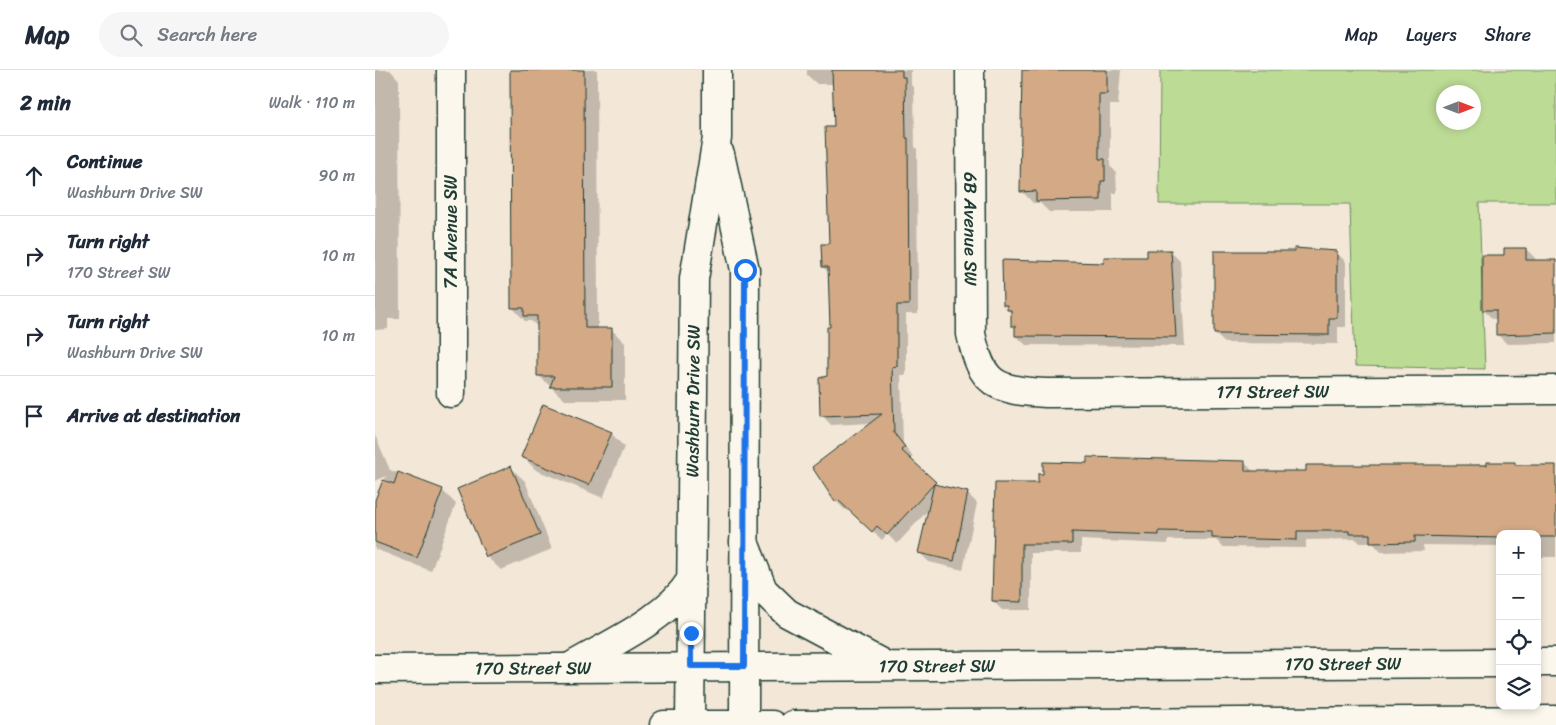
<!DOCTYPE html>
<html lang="en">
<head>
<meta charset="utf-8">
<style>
  body { margin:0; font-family:Sriracha,sans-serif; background:#f6f6f7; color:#1f2937 }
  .controls { position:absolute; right:15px; bottom:15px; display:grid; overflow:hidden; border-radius:10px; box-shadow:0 2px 8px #0003 }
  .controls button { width:45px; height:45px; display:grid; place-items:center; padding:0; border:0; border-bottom:1px solid #e0e1e3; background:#fff; color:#1f2937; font:25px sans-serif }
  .compass { position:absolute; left:1061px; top:15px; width:45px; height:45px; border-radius:50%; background:#fff; box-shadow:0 2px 8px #0003; rotate:90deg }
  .stop { position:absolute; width:15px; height:15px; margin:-11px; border:4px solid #1a73e8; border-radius:50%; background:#fff }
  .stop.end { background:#1a73e8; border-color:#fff; box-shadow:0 1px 5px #0008 }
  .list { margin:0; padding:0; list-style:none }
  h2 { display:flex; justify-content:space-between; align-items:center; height:65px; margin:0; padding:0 20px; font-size:21px }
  h2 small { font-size:16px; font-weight:400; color:#747a83 }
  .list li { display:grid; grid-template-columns:32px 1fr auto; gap:15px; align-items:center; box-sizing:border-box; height:80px; padding:0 20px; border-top:1px solid #e0e1e3 }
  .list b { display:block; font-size:19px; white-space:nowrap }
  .list p { margin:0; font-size:16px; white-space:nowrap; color:#747a83 }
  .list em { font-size:16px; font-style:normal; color:#747a83 }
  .icon { flex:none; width:28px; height:28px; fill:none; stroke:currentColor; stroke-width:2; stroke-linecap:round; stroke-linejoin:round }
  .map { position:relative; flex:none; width:1181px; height:655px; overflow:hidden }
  header { display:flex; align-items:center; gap:30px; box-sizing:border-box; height:70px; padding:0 25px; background:#fff; border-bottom:1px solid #e0e1e3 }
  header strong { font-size:24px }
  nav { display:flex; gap:28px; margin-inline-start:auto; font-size:18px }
  .search { width:350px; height:45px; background:#f6f6f7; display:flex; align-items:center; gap:12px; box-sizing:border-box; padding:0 18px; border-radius:28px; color:#747a83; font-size:19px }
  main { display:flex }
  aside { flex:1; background:#fff }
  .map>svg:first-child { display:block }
  .green { fill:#bcdb94; stroke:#6e8c64; fill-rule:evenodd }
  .shadow { fill:#0003 }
  .building { fill:#d4a985; stroke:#1f3d34 }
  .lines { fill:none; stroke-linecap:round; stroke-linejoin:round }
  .minor-casing { stroke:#1f3d34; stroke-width:31 }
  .major-casing { stroke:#1f3d34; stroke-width:31 }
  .minor { stroke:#fbf7ec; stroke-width:28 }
  .major { stroke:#fbf7ec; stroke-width:28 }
  .route { stroke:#1a73e8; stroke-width:6 }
  .labels { text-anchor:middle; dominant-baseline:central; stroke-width:5; stroke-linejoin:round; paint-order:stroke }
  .street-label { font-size:18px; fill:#1f3d34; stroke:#fbf7ec }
</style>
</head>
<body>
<header>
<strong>Map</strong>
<div class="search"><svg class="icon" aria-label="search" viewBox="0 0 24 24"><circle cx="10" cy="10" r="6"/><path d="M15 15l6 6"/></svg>Search here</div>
<nav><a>Map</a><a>Layers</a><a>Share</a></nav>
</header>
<main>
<aside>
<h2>2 min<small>Walk · 110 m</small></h2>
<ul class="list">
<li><svg class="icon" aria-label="ahead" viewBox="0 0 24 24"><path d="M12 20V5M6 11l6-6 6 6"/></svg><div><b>Continue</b><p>Washburn Drive SW</p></div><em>90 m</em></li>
<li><svg class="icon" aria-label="right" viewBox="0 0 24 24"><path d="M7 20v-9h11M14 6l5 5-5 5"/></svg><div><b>Turn right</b><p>170 Street SW</p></div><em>10 m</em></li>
<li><svg class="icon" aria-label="right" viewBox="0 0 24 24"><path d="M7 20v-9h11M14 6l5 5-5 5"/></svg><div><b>Turn right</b><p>Washburn Drive SW</p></div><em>10 m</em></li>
<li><svg class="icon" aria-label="arrive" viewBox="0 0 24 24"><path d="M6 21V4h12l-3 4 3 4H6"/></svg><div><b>Arrive at destination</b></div></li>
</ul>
</aside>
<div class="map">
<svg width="1181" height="655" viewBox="0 0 1181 655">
  <rect width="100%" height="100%" fill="#f3e7d7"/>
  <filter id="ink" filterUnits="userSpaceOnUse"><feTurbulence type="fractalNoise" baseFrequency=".02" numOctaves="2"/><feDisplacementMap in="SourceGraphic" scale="10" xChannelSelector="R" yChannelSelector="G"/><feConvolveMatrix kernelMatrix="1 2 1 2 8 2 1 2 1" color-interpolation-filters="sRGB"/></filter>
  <g filter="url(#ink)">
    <path class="green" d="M 785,0 L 1181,0 L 1181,133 L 1104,133 L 1110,299 L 980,296 L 975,134 L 784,134 ZM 1068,22 L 1098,22 L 1098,52 L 1068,52 Z"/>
    <g class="shadow">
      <polygon points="0,0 15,0 24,10 25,249 13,249 13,259 0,260"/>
      <polygon points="136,0 222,0 223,259 236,259 250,273 250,330 190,330 164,306 164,258 156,251 150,251 137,237"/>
      <polygon points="432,0 536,0 536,15 539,18 540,77 542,79 543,244 531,244 531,305 526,305 528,373 538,387 535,390 563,416 592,423 602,433 588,500 554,492 544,482 555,438 522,474 512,464 507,470 473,438 470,440 461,431 496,353 456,355 447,345 453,307 456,258 455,204 448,197 455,176 460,58 459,14 442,14 432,5"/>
      <polygon points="648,0 746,0 743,35 735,35 735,96 741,102 742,123 738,123 738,142 674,142 665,133 658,133 647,121"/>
      <polygon points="1151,179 1160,188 1160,192 1181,191 1181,273 1132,274 1122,264 1122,249 1118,249 1108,240 1130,186"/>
      <polygon points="796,182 805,191 810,276 651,275 641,266 641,259 637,255 637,244 629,235 730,194 773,189"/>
      <polygon points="961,182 971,192 971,257 963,257 963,274 850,273 840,264 920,183"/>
      <polygon points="236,363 249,377 228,428 161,400 148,387"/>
      <polygon points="0,365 15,400 67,420 81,434 56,501 0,479 0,434 11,406 0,411"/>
      <polygon points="870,393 880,403 1140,393 1142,396 1181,396 1181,487 1164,487 1162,485 1162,464 1125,464 1125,476 1048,475 1049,481 1006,482 998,473 985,473 981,469 931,470 931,478 848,477 841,470 793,470 793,474 706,470 706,483 656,483 656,540 627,540 618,531 664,414"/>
      <polygon points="136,398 150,411 177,479 126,500 112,487"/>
    </g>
    <g class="building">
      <polygon points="135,0 209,0 210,258 237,258 237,317 175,317 179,306 162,306 162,246 149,246 149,238 136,238"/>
      <polygon points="457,0 527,0 527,7 530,7 531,68 533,68 534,235 522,235 522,296 517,297 519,363 530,377 526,380 561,412 559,414 593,422 579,491 543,483 559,414 512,465 502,456 497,462 463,430 460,432 437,397 507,344 445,346 444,308 452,306 452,257 455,257 453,197 447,197 446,174 454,174 450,57 459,57"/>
      <polygon points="647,0 732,0 732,24 724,24 724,89 730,89 730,111 726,111 726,130 661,131 661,121 645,122"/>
      <polygon points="919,178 962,181 962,248 954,248 954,265 839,264 839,181 919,181"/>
      <polygon points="1129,178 1151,178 1151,190 1181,190 1181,263 1121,265 1121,240 1107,240 1107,185 1129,185"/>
      <polygon points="772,180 796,180 801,267 640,266 640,256 636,256 636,240 632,240 632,235 628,235 627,190 729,193 729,187 772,187"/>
      <polygon points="168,334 237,362 214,415 146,387"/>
      <polygon points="712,387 870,391 870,401 931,401 931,395 1112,395 1112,392 1140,392 1140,395 1181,395 1181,467 1162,467 1162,464 1125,464 1125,468 1040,466 1040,472 995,473 995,464 974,464 974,461 922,461 922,470 837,468 837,462 784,461 784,465 697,462 697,474 647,474 647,532 617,531 620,413 663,413 663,404 668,404 668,392 712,393"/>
      <polygon points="136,396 165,465 111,487 82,419"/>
      <polygon points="23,402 68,419 42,488 0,472 0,430 8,410 19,414"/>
    </g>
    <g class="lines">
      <g class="minor-casing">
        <g id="minor">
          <polyline points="76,0 76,323"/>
          <path id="s1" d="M 595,0 L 596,264 C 607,315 620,320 671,323 L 1181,320"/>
          <polyline points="345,84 370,200 369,655"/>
          <path id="s2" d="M 315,655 L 319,209 L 342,68 L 342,0"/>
        </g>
      </g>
      <g class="major-casing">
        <g id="major">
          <polyline points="369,472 388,520 412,543 510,595"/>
          <polyline points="1162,592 1181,592"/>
          <path d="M 197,596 C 236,573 292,549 316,510"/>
          <path id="s3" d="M 0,599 L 1125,593"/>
          <polyline points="289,655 397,655"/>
          <polyline points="418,655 1181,650"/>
        </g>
      </g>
      <use href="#minor" class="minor"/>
      <use href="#major" class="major"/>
    </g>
  </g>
  <g class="lines" filter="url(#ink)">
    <polyline class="route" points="316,563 316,596 369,596 370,200"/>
  </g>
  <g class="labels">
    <g class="street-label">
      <text stroke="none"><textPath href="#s1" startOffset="159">6B Avenue SW</textPath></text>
      <text transform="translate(76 162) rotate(-90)">7A Avenue SW</text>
      <text stroke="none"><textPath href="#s1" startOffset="599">171 Street SW</textPath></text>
      <text stroke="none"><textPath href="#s2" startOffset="324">Washburn Drive SW</textPath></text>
      <text stroke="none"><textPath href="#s3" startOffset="968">170 Street SW</textPath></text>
      <text stroke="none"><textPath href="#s3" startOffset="562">170 Street SW</textPath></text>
      <text stroke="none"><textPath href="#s3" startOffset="158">170 Street SW</textPath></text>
    </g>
  </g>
</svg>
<div class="controls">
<button>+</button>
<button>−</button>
<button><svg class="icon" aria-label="locate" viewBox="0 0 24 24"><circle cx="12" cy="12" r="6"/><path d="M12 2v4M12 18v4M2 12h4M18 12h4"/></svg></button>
<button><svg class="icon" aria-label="layers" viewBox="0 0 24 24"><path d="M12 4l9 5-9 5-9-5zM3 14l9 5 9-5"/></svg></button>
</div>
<svg class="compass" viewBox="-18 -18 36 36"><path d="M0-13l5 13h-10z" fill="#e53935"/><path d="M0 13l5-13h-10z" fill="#747a83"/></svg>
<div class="stop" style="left:370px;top:200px"></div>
<div class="stop end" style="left:316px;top:563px"></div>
</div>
</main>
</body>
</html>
